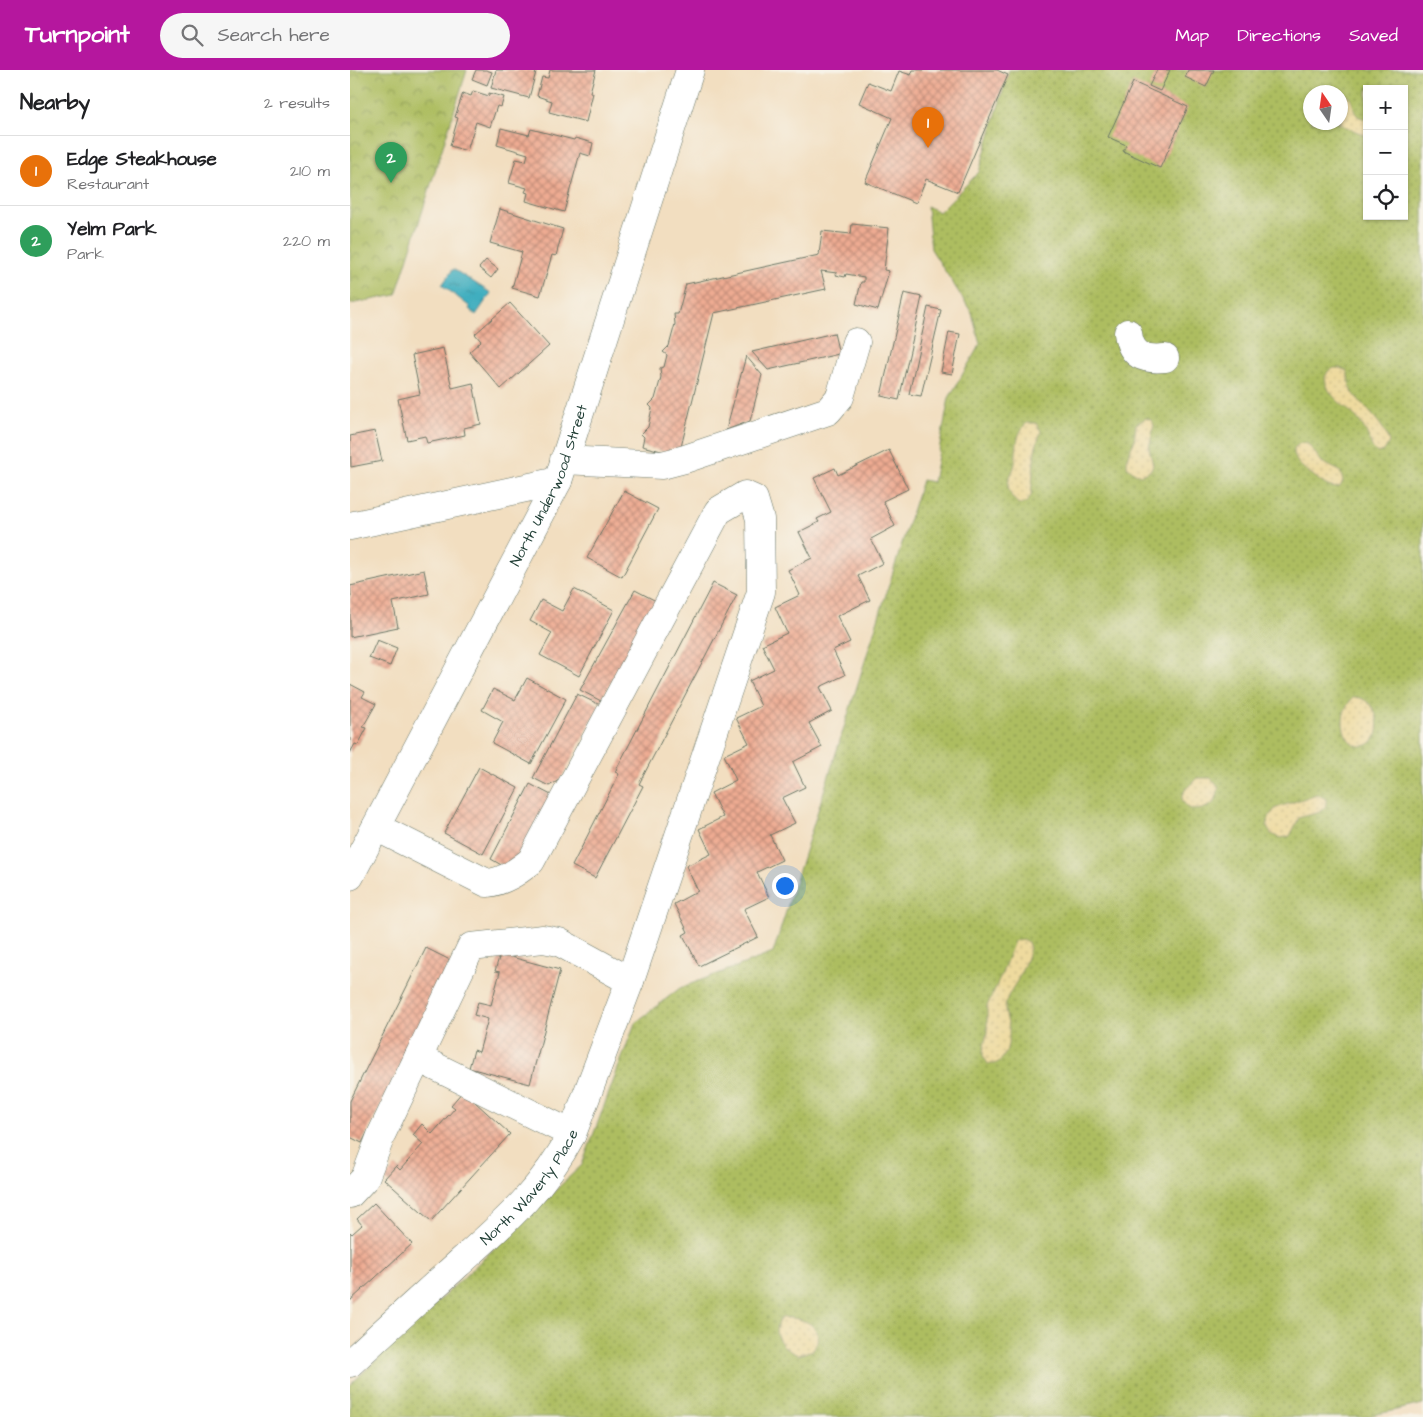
<!DOCTYPE html>
<html lang="en">
<head>
<meta charset="utf-8">
<style>
  body { margin:0; font-family:"Architects Daughter",sans-serif; background:#f6f6f6; color:#202124 }
  .controls { position:absolute; right:15px; top:15px; display:grid; overflow:hidden; border-radius:0px; box-shadow:0 1px 4px #0004 }
  .controls button { width:45px; height:45px; display:grid; place-items:center; padding:0; border:0; border-bottom:1px solid #e0e0e0; background:#fff; color:#202124; font:25px sans-serif }
  .compass { position:absolute; left:953px; top:15px; width:45px; height:45px; border-radius:50%; background:#fff; box-shadow:0 1px 4px #0004; rotate:347deg }
  .you { position:absolute; left:434px; top:815px; width:18px; height:18px; margin:-12px; border:4px solid #fff; border-radius:50%; background:#1a73e8; box-shadow:0 0 0 8px #1a73e833 }
  .badge { display:grid; place-items:center; width:32px; height:32px; border-radius:50%; background:#b5179e; color:#fff; font-size:16px; font-weight:700 }
  .pin { position:absolute; translate:-50% -41px; filter:drop-shadow(0 1px 2px #0008) }
  .pin::after { content:''; position:absolute; top:26px; width:18px; height:15px; background:inherit; clip-path:polygon(0 0,100% 0,50% 100%) }
  .list { margin:0; padding:0; list-style:none }
  h2 { display:flex; justify-content:space-between; align-items:center; height:65px; margin:0; padding:0 20px; font-size:21px }
  h2 small { font-size:16px; font-weight:400; color:#757577 }
  .list li { display:grid; grid-template-columns:32px 1fr auto; gap:15px; align-items:center; box-sizing:border-box; height:70px; padding:0 20px; border-top:1px solid #e0e0e0 }
  .list b { display:block; font-size:19px; white-space:nowrap }
  .list p { margin:0; font-size:16px; white-space:nowrap; color:#757577 }
  .list em { font-size:16px; font-style:normal; color:#757577 }
  .icon { flex:none; width:28px; height:28px; fill:none; stroke:currentColor; stroke-width:2; stroke-linecap:round; stroke-linejoin:round }
  .map { position:relative; flex:none; width:1073px; height:1347px; overflow:hidden }
  header { display:flex; align-items:center; gap:30px; box-sizing:border-box; height:70px; padding:0 25px; background:#b5179e; color:#fff }
  header strong { font-size:24px }
  nav { display:flex; gap:28px; margin-inline-start:auto; font-size:18px }
  .search { width:350px; height:45px; background:#f6f6f6; display:flex; align-items:center; gap:12px; box-sizing:border-box; padding:0 18px; border-radius:28px; color:#757577; font-size:19px }
  main { display:flex }
  aside { flex:1; background:#fff }
  .map>svg:first-child { display:block }
  .grass { fill:url(#grass-dots); stroke:#667d4a; fill-rule:evenodd }
  .sand { fill:url(#sand-dots); stroke:#868c69 }
  .park { fill:url(#park-crowns); stroke:#667d4a }
  .water { fill:url(#water-ripples); stroke:#30767a }
  .building { fill:url(#building-cross-hatch) }
  .lines { fill:none; stroke-linecap:round; stroke-linejoin:round }
  .minor-casing { stroke:#697565; stroke-width:29 }
  .minor { stroke:#fff; stroke-width:28 }
  .labels { text-anchor:middle; dominant-baseline:central; stroke-width:4.5; stroke-linejoin:round; paint-order:stroke }
  .street-label { font-size:15px; fill:#1f3d34; stroke:#f7f3e8 }
</style>
</head>
<body>
<header>
<strong>Turnpoint</strong>
<div class="search"><svg class="icon" aria-label="search" viewBox="0 0 24 24"><circle cx="10" cy="10" r="6"/><path d="M15 15l6 6"/></svg>Search here</div>
<nav><a>Map</a><a>Directions</a><a>Saved</a></nav>
</header>
<main>
<aside>
<h2>Nearby<small>2 results</small></h2>
<ul class="list">
<li><span class="badge" style="background:#e8710a">1</span><div><b>Edge Steakhouse</b><p>Restaurant</p></div><em>210 m</em></li>
<li><span class="badge" style="background:#2e9e5b">2</span><div><b>Yelm Park</b><p>Park</p></div><em>220 m</em></li>
</ul>
</aside>
<div class="map">
<svg width="1073" height="1347" viewBox="0 0 1073 1347">
  <defs>
    <pattern id="grass-dots" width="8" height="8" patternUnits="userSpaceOnUse" patternTransform="scale(1.25)"><rect width="8" height="8" fill="#adbd60"/><path d="M2 2h.1M6 6h.1" fill="none" stroke="#8c9b50" stroke-width="1.8" stroke-linecap="round"/></pattern>
    <pattern id="sand-dots" width="8" height="8" patternUnits="userSpaceOnUse" patternTransform="scale(1.25)"><rect width="8" height="8" fill="#eeda9e"/><path d="M2 2h.1M6 6h.1" fill="none" stroke="#ccbc89" stroke-width="1.8" stroke-linecap="round"/></pattern>
    <pattern id="park-crowns" width="20" height="18" patternUnits="userSpaceOnUse" patternTransform="scale(1.25)"><rect width="20" height="18" fill="#adbd60"/><path d="M2 6a3 3 0 1 1 6 0M12 15a3 3 0 1 1 6 0" fill="none" stroke="#8c9b50"/></pattern>
    <pattern id="water-ripples" width="26" height="14" patternUnits="userSpaceOnUse" patternTransform="scale(1.25)"><rect width="26" height="14" fill="#41aebf"/><path d="M2 4q2-2 4 0t4 0M15 11q2-2 4 0t4 0" fill="none" stroke="#368f9c"/></pattern>
    <pattern id="building-cross-hatch" width="8" height="8" patternUnits="userSpaceOnUse" patternTransform="scale(1.25)"><rect width="8" height="8" fill="#eeab92"/><path d="M0 0l8 8M0 8l8-8" fill="none" stroke="#c08c78"/></pattern>
  </defs>
  <rect width="100%" height="100%" fill="#f7f3e8"/>
  <filter id="ink" filterUnits="userSpaceOnUse"><feTurbulence type="fractalNoise" baseFrequency=".02" numOctaves="2"/><feDisplacementMap in="SourceGraphic" scale="10" xChannelSelector="R" yChannelSelector="G"/><feConvolveMatrix kernelMatrix="1 2 1 2 8 2 1 2 1" color-interpolation-filters="sRGB"/></filter>
  <filter id="wash" filterUnits="userSpaceOnUse"><feTurbulence type="fractalNoise" baseFrequency=".0096" numOctaves="4" result="noise"/><feDisplacementMap in="SourceGraphic" scale="20" xChannelSelector="R" yChannelSelector="G"/><feGaussianBlur stdDeviation="1.12" result="paint"/><feColorMatrix in="noise" values="0 0 0 0 0 0 0 0 0 0 0 0 0 0 0 0 0 1.4 0 .05"/><feComposite in="paint" operator="in"/></filter>
  <g filter="url(#wash)">
    <rect width="100%" height="100%" fill="#f2dec0"/>
    <path class="grass" d="M 659,0 L 1073,0 L 1073,1334 L 1014,1347 L 0,1347 L 0,1315 L 232,1095 L 285,953 L 330,918 L 423,883 L 572,410 L 583,412 L 599,328 L 630,274 L 622,243 L 581,179 L 577,136 L 589,142 L 629,102 ZM 1017,19 L 1054,19 L 1054,146 L 1017,146 ZM 961,22 L 991,22 L 991,52 L 961,52 Z"/>
    <g class="sand">
      <path d="M 995,24 C 1007,28 1000,40 1008,46 C 1011,48 1014,48 1017,50 L 1017,66 L 987,53 L 991,52 L 991,25 Z"/>
      <path d="M 984,298 L 990,298 L 997,301 C 999,308 999,319 1004,324 C 1015,339 1034,353 1039,372 L 1034,381 L 1028,383 L 1024,380 C 1020,375 1021,371 1018,366 C 1016,361 1013,356 1010,352 C 998,336 976,328 975,307 L 978,301 Z"/>
      <polygon points="796,348 801,350 804,355 799,378 803,395 800,401 791,405 785,403 777,396 777,387 784,372 786,354"/>
      <path d="M 677,353 L 686,353 L 691,361 L 685,380 L 681,426 L 677,432 L 670,435 C 663,430 659,424 658,416 C 658,407 664,401 665,393 C 667,380 665,363 677,353 Z"/>
      <path d="M 950,373 L 958,374 L 972,392 L 990,401 L 993,411 L 990,417 C 978,420 971,411 961,404 C 952,397 943,392 944,378 Z"/>
      <path d="M 1004,627 C 1032,628 1036,675 1012,676 C 1007,676 1002,674 999,670 C 989,657 992,637 1004,627 Z"/>
      <path d="M 847,708 L 861,708 L 869,718 L 865,732 C 854,741 837,745 832,728 L 835,720 Z"/>
      <path d="M 967,724 L 976,729 C 978,746 959,743 949,748 L 940,766 L 931,768 L 921,764 L 916,756 L 920,745 L 926,738 Z"/>
      <path d="M 672,869 L 678,872 L 680,878 C 677,889 672,901 667,911 C 663,918 658,924 656,932 C 653,941 658,950 659,959 C 660,972 656,997 638,994 L 633,986 L 633,981 L 637,962 L 637,936 L 651,906 L 664,871 Z"/>
      <path d="M 431,1248 C 451,1246 479,1256 463,1280 L 449,1285 C 434,1281 418,1263 431,1248 Z"/>
    </g>
    <polygon class="park" points="0,0 117,0 46,225 0,234"/>
    <polygon class="water" points="103,199 141,223 126,245 119,239 120,237 92,215"/>
    <g id="blocks">
      <g class="building">
        <polygon points="126,0 136,0 142,2 137,15 122,9"/>
        <polygon points="146,0 178,0 186,2 179,28 141,18"/>
        <polygon points="200,0 246,0 240,22 243,23 236,52 199,42 202,31 187,26 192,7 198,8"/>
        <polygon points="563,0 647,0 658,5 608,122 576,109 566,133 515,112 542,48 509,33 518,12 541,21 549,1 561,5"/>
        <polygon points="807,0 820,0 810,21 799,16"/>
        <polygon points="838,0 864,0 856,17 835,7"/>
        <polygon points="783,12 838,37 810,98 773,81 776,75 758,67"/>
        <polygon points="123,21 139,26 139,23 154,27 151,37 147,36 140,57 126,52 117,81 100,76 108,48 105,47 113,23 121,26"/>
        <polygon points="151,58 179,65 181,59 224,70 225,68 243,73 240,86 230,83 214,142 176,131 178,123 175,122 177,118 159,113 166,89 176,91 178,84 147,75"/>
        <polygon points="150,139 213,159 206,186 202,185 190,226 162,218 172,182 140,173"/>
        <polygon points="502,154 539,158 534,200 539,201 528,240 506,234 511,212 514,212 514,207 496,204 495,207 486,205 487,203 471,201 476,219 364,243 330,381 320,378 319,383 292,376 294,367 291,364 298,357 302,338 299,335 305,329 311,307 310,298 314,297 317,285 313,282 319,276 325,254 324,244 328,244 336,214 469,185 472,161 501,164"/>
        <polygon points="136,190 148,199 141,208 129,198"/>
        <polygon points="554,223 572,227 549,330 531,326"/>
        <polygon points="160,233 199,276 151,319 119,282 131,271 125,264"/>
        <polygon points="578,237 591,240 571,326 559,324"/>
        <polygon points="599,262 610,264 602,304 591,302"/>
        <polygon points="484,263 489,284 418,300 402,282"/>
        <polygon points="93,278 102,318 123,313 131,354 114,358 115,365 77,373 75,366 57,370 48,329 70,324 62,285"/>
        <polygon points="396,286 412,305 400,351 376,360"/>
        <polygon points="25,361 32,391 1,397 0,366"/>
        <polygon points="539,380 558,419 533,431 545,456 521,469 533,493 508,506 520,530 487,546 500,572 483,580 495,605 470,617 482,641 459,653 472,677 443,692 455,717 432,728 445,753 420,765 432,790 407,802 419,827 394,839 408,867 349,896 333,865 338,862 324,834 348,821 336,796 361,784 349,759 373,747 361,723 386,710 374,685 399,673 386,648 411,636 399,611 424,599 412,575 437,563 425,537 450,525 438,500 462,488 449,462 469,452 467,449 481,442 464,408 485,398 488,405"/>
        <polygon points="274,421 308,439 272,507 237,488"/>
        <polygon points="74,500 79,524 43,532 48,557 0,567 0,527 1,527 0,516"/>
        <polygon points="363,513 387,525 289,714 293,716 245,808 222,796 269,704 265,702"/>
        <polygon points="224,519 264,540 229,606 190,585 202,563 180,551 191,530 212,541"/>
        <polygon points="285,520 306,531 251,631 230,620"/>
        <polygon points="27,570 47,578 40,596 19,588"/>
        <polygon points="177,608 216,629 181,694 142,673 153,652 132,640 143,619 165,630"/>
        <polygon points="0,614 15,622 12,627 26,634 13,657 17,658 8,675 5,674 0,683"/>
        <polygon points="227,624 250,635 211,709 199,716 183,708"/>
        <polygon points="129,697 168,718 133,784 94,763"/>
        <polygon points="180,714 201,725 168,787 153,796 141,789"/>
        <polygon points="76,878 102,891 12,1073 0,1067 0,1031"/>
        <polygon points="150,884 210,900 180,1014 119,998 124,980 129,982 138,949 124,945 128,932 141,935 150,902 145,901"/>
        <polygon points="113,1021 160,1064 81,1151 34,1109 46,1096 50,1100 73,1074 63,1065 72,1054 82,1064 105,1038 101,1035"/>
        <polygon points="24,1133 62,1174 0,1231 0,1162 2,1164 12,1155 7,1149"/>
      </g>
    </g>
  </g>
  <g filter="url(#ink)">
    <use href="#blocks" fill-opacity="0" stroke="#697565" stroke-width="1"/>
    <g class="lines">
      <g class="minor-casing">
        <g id="minor">
          <path d="M 778,263 C 781,286 794,290 815,288"/>
          <polyline points="214,390 312,395 335,389 478,341 490,327 506,272"/>
          <polyline points="0,456 208,411"/>
          <path id="s1" d="M 0,806 L 208,411 L 340,0"/>
          <polyline points="68,988 222,1064"/>
          <polyline points="0,1124 15,1108 32,1063 121,877 193,869 209,872 280,911"/>
          <path id="s2" d="M 0,1293 C 35,1260 71,1228 107,1195 C 153,1154 193,1120 222,1064 L 280,911 L 411,522 L 410,449 L 404,429 L 395,425 L 368,441 L 181,791 C 167,802 155,811 137,813 L 26,757"/>
        </g>
      </g>
      <use href="#minor" class="minor"/>
    </g>
  </g>
  <g class="labels">
    <g class="street-label">
      <text stroke="none"><textPath href="#s1" startOffset="439">North Underwood Street</textPath></text>
      <text stroke="none"><textPath href="#s2" startOffset="252">North Waverly Place</textPath></text>
    </g>
  </g>
</svg>
<div class="controls">
<button>+</button>
<button>−</button>
<button><svg class="icon" aria-label="locate" viewBox="0 0 24 24"><circle cx="12" cy="12" r="6"/><path d="M12 2v4M12 18v4M2 12h4M18 12h4"/></svg></button>
</div>
<svg class="compass" viewBox="-18 -18 36 36"><path d="M0-13l5 13h-10z" fill="#e53935"/><path d="M0 13l5-13h-10z" fill="#757577"/></svg>
<div class="you"></div>
<div class="pin badge" style="left:578px;top:78px;background:#e8710a">1</div>
<div class="pin badge" style="left:41px;top:113px;background:#2e9e5b">2</div>
</div>
</main>
</body>
</html>
